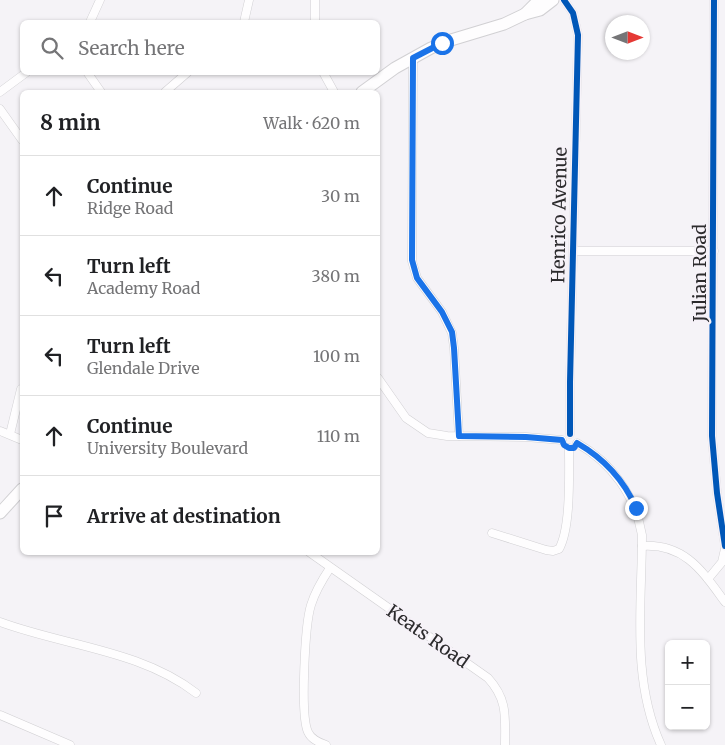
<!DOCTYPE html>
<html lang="en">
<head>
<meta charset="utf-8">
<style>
  body { margin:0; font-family:Merriweather,serif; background:#f6f6f6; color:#202124 }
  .controls { position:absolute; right:15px; bottom:15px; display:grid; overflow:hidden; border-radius:8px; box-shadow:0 1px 4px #0004 }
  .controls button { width:45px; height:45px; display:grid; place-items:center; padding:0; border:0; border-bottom:1px solid #e0e0e0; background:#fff; color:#202124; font:25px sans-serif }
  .compass { position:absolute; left:605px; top:15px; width:45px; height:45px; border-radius:50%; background:#fff; box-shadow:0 1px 4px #0004; rotate:90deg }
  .stop { position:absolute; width:15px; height:15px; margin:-11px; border:4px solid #1a73e8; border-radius:50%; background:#fff }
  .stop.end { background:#1a73e8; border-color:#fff; box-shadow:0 1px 5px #0008 }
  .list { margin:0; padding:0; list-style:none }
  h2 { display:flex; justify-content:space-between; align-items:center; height:65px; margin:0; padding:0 20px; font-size:21px }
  h2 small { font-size:16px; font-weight:400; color:#757577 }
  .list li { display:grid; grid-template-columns:32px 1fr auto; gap:15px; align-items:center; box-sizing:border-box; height:80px; padding:0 20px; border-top:1px solid #e0e0e0 }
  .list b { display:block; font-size:19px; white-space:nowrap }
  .list p { margin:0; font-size:16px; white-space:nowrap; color:#757577 }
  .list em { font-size:16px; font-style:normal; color:#757577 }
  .icon { flex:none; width:28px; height:28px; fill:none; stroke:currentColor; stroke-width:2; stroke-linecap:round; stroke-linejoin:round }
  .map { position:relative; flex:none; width:725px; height:745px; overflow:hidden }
  .search { position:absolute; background:#fff; box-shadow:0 1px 4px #0004; left:20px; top:20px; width:360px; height:55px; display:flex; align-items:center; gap:12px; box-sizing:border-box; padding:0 18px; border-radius:8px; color:#757577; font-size:19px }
  .panel { position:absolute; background:#fff; box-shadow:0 1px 4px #0004; left:20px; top:90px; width:360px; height:465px; border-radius:8px }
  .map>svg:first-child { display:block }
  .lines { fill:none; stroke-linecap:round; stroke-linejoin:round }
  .street-casing { stroke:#d1d0d3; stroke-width:9 }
  .secondary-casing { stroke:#d1d0d3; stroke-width:13 }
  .street { stroke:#fefdfe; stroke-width:8 }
  .secondary { stroke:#fefdfe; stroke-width:11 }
  .cycleway-casing { stroke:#f6f2f8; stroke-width:9 }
  .cycleway { stroke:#0057b8; stroke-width:6 }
  .route { stroke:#1a73e8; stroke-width:6 }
  .labels { text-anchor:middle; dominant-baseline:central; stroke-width:4.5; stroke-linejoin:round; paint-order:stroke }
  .street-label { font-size:18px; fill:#2c2b2d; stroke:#f6f2f8 }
</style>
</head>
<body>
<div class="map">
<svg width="725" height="745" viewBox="0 0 725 745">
  <rect width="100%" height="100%" fill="#f5f3f7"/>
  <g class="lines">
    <g class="street-casing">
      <g id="street">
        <polyline points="315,0 315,22"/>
        <polyline points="564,0 573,13 578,35 570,382 570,434"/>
        <polyline points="714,0 712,436 717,493 725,546"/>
        <polyline points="90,22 100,0"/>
        <polyline points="244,22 249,0"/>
        <polyline points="413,58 412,261 417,278 442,312 452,333 454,348 459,436"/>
        <polyline points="87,72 101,92"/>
        <polyline points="323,72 334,92"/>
        <polyline points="0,92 27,72"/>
        <polyline points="165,92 188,72"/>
        <polyline points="0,109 22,140"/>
        <polyline points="574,251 714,251"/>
        <polyline points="378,378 406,418 428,433 447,436 526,437 562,440"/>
        <polyline points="0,431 22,440"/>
        <polyline points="10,434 21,389"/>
        <path d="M 577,443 C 612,463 635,495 642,535 C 642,605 631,679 661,745"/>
        <path d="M 492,533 L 546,550 L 553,551 L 559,549 C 571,528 569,474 569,448"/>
        <path d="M 642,546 C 685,543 703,572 725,602"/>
        <path d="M 309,552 L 488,678 C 508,700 505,717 505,745"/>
        <polyline points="708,579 722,562 725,549"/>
        <path d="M 0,622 C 65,646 140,650 196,693"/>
        <polyline points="0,715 70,745"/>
        <path d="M 326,745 C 318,742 311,739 308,732 C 300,715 305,624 311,605 C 315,592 322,580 330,568"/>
      </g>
    </g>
    <g class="secondary-casing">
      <g id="secondary">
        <polyline points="525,14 539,0"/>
        <polyline points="362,92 395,68 431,48 451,40 504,24 525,14 540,10 553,0"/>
        <polyline points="0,513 22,489"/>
      </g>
    </g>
    <use href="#street" class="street"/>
    <use href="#secondary" class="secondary"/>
    <g class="cycleway-casing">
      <g id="cycleway">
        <polyline points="564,0 573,13 578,35 570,382 570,434"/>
        <polyline points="714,0 712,436 717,493 725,546"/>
      </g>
    </g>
    <use href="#cycleway" class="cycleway"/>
  </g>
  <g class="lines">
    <path class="route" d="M 442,43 L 413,58 L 412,260 L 417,278 L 442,312 L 452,332 L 454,348 L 459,436 L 526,437 L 562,440 L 564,445 L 569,448 L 574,448 L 577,443 C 603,458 624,480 636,508"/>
  </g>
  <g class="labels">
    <g class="street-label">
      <text transform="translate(559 215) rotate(-89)">Henrico Avenue</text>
      <text transform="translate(699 273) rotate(-90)">Julian Road</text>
      <text transform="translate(428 636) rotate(35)">Keats Road</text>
    </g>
  </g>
</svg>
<div class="controls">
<button>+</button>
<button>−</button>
</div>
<svg class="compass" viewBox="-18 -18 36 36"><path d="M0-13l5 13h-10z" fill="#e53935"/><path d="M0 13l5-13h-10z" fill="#757577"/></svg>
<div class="stop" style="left:442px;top:43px"></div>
<div class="stop end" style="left:636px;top:508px"></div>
<div class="search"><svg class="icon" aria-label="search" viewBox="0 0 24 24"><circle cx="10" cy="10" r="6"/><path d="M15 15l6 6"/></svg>Search here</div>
<section class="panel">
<h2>8 min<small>Walk · 620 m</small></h2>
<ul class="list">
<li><svg class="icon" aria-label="ahead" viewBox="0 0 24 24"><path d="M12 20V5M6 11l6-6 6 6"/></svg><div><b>Continue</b><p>Ridge Road</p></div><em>30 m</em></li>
<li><svg class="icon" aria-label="left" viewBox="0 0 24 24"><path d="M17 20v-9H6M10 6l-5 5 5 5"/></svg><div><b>Turn left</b><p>Academy Road</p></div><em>380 m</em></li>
<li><svg class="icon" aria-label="left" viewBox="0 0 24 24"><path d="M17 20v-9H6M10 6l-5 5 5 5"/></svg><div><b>Turn left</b><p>Glendale Drive</p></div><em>100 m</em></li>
<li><svg class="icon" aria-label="ahead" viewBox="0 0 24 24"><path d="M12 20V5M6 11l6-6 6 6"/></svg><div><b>Continue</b><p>University Boulevard</p></div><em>110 m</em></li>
<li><svg class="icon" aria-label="arrive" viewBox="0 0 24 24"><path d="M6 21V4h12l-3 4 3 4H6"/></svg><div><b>Arrive at destination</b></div></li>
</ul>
</section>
</div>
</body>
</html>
